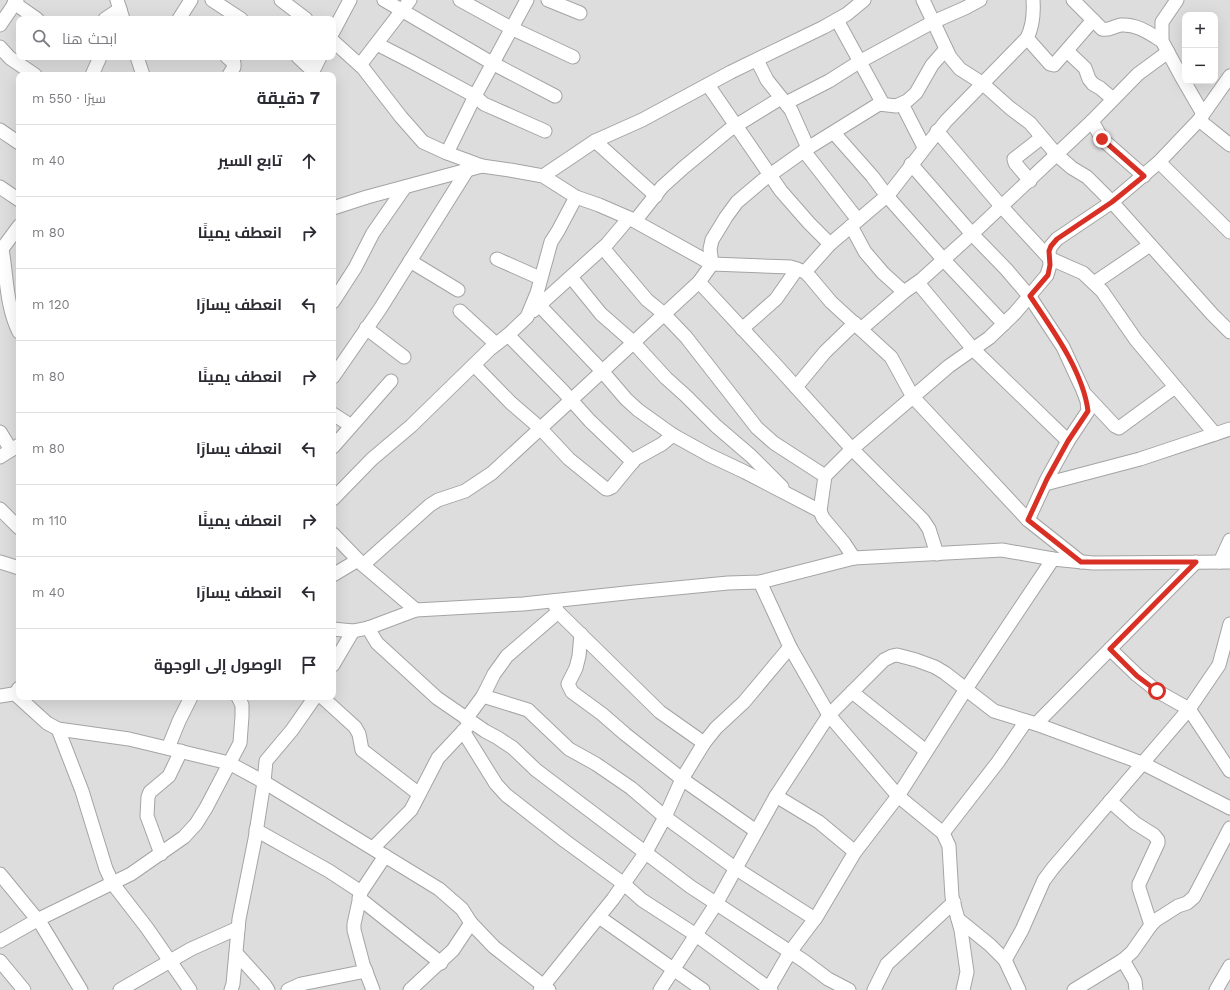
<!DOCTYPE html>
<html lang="ar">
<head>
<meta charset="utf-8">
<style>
  body { margin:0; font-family:"Work Sans",Cairo,sans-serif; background:#f2f2f3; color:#2b2b33; direction:rtl }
  .controls { position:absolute; right:12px; top:12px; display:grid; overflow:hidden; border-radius:8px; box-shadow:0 4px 16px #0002 }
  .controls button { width:36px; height:36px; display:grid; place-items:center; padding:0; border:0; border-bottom:1px solid #e1e1e2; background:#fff; color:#2b2b33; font:20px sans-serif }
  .stop { position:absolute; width:12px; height:12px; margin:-9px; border:3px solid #d93025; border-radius:50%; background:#fff }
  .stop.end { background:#d93025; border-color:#fff; box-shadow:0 1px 4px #0008 }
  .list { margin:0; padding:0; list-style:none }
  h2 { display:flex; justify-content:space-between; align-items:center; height:52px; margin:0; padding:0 16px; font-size:17px }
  h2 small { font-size:13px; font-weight:400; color:#7c7c81 }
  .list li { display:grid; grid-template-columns:26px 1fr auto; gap:12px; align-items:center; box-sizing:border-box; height:72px; padding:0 16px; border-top:1px solid #e1e1e2 }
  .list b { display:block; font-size:15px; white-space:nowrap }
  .list em { font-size:13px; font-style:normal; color:#7c7c81 }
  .icon { flex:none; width:22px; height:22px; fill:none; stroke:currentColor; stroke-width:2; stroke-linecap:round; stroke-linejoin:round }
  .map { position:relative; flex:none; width:1230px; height:990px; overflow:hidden; direction:ltr }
  .search { position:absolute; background:#fff; box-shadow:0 4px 16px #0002; left:16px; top:16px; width:320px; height:44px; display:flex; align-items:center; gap:10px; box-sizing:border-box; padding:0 14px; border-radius:8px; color:#7c7c81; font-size:15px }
  .panel { position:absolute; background:#fff; box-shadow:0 4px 16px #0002; left:16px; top:72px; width:320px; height:628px; border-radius:8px; direction:rtl }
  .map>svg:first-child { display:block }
  .residential { fill:#dedddd; fill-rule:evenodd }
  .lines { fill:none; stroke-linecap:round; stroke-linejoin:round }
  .minor-casing { stroke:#a4a4a4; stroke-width:15 }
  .minor { stroke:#fff; stroke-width:13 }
  .route { stroke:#d93025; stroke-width:5 }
</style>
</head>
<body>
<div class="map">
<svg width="1230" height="990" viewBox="0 0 1230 990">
  <rect width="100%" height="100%" fill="#f0ede7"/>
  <path class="residential" d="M 0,0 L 1230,0 L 1230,990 L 0,990 ZM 1185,15 L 1215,15 L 1215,81 L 1185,81 ZM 19,19 L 333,19 L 333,57 L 19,57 ZM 19,75 L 333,75 L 333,697 L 19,697 Z"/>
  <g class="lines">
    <g class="minor-casing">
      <g id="minor">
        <polyline points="117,0 123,19"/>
        <polyline points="212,0 241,19"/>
        <polyline points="281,0 306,19"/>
        <polyline points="384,0 492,63 555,96"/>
        <polyline points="460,0 511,28 573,57"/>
        <polyline points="548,0 580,13"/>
        <polyline points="923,0 950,57 960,69 982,83 1010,108 1030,123 1057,155 1072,168 1087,177 1112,202 1212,314 1230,332"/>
        <path d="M 1073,0 L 1102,29 C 1109,31 1114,26 1121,25 C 1137,24 1149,33 1162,41"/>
        <polyline points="1177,0 1162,22 1162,41 1181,76 1203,114"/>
        <polyline points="14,3 37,19"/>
        <polyline points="105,19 120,9"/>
        <polyline points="179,19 191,0"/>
        <polyline points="837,20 883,104"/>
        <polyline points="0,25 17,0"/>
        <polyline points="333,32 350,0"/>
        <polyline points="1027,38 1050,64 1054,65 1093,20"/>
        <polyline points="333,41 363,68 401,117 423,142 447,153 482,166"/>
        <polyline points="377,44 412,62 475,96 484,104 545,131"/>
        <polyline points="0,47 10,58 35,75"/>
        <polyline points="1067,51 1085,68 1089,79 1093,84 1100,88 1113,99"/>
        <polyline points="137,57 143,75"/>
        <polyline points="227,57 234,63 234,67 229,75"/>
        <polyline points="298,57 313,71"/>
        <polyline points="757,60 767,80 791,110 808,148"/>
        <polyline points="360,65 410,0"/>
        <polyline points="92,75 100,57"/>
        <polyline points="311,75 320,57"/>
        <polyline points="708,85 781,191 809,223 830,244"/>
        <polyline points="786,103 829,81 859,62 933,22 965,8 980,0"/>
        <polyline points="902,104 924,147"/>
        <polyline points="1199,120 1230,145"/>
        <polyline points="1092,121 1102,139 1144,176"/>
        <polyline points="0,130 19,143"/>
        <polyline points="937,131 1001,206 1049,258 1083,273 1102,291 1136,340 1215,434"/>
        <polyline points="834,133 872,176 887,196 943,259 1004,324"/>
        <polyline points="595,141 656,196"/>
        <polyline points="804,151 858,220"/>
        <polyline points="447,153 475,96 527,0"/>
        <polyline points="1159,162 1230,232"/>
        <polyline points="911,164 972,234 1006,269 1030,297 1063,347 1082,388 1087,401 1088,411 1068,441 1047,479 1028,520"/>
        <polyline points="543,176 595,141 642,120 731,72 824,27 847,14 864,0"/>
        <polyline points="1030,181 1015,163 1014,159 1041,138"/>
        <polyline points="0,187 19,200"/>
        <polyline points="333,208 367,197 482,166 510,170 543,176 576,197 599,205 629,218 712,264 791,267 805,272 810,277 831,302 891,357 913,397 1028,520 1081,562"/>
        <polyline points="635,221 662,187 683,168 729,130 781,98"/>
        <path d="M 19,226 L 2,249 C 7,277 6,306 19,332"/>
        <polyline points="851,226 865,252 883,273 904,292"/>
        <polyline points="603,248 647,300 663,313 686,337 757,428 774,443 825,476"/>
        <polyline points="497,259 540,278"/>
        <polyline points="410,261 458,290"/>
        <path d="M 805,272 L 830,244 L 889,194 L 946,121 L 1027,38 C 1033,26 1034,14 1033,0"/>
        <polyline points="571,277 601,314 633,342 666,378 686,396 716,426 751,456 782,487"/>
        <polyline points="699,282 776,365 852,449 923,520 929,529 937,554"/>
        <polyline points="918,283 973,349 1068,441"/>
        <polyline points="1094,283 1150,245"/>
        <polyline points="333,302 355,268 373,233 405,187"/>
        <polyline points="540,306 602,371 626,399 638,410 673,435 709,455 745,472 820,511"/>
        <polyline points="460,311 496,344"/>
        <polyline points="533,311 607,244 629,218"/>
        <polyline points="366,328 404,357"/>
        <polyline points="742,329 776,299 797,269"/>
        <polyline points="861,329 904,292 921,280 972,234 1092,121 1138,74 1168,52"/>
        <polyline points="508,335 563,391 590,421 633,462"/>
        <polyline points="474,365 511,403 540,428 569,459 606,489 608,489 612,487 635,459 662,444 673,435"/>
        <polyline points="333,377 380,309 466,172"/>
        <polyline points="796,387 825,352 855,323"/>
        <polyline points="1086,395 1115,426 1119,428 1175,387"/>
        <polyline points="333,414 350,425"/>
        <polyline points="0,432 11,450"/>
        <polyline points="333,447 391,381"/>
        <polyline points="0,457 19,445"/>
        <polyline points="1045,484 1140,459 1230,429"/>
        <polyline points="333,499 372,459 411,426 490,349 508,335 527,317 537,293 551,242 558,231 576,197"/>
        <polyline points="0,509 19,528"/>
        <polyline points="333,534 363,565 416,610"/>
        <polyline points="854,558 844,543 823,518 820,511 825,476 852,449 949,366 989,338 1015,313 1047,275 1050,265 1049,251 1051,246 1057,239 1112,202 1159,162 1199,120 1230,76"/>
        <polyline points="0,562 19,568"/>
        <polyline points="1220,562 1230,540"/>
        <polyline points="363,565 430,505 438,500 465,491 492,473 699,282 712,264 710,249 712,240 726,217 737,202 763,180 808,148 879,104 896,106 907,101 916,93 932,65 946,49"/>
        <polyline points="333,575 358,560"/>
        <polyline points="760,582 790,647 829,715 898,796 943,833 949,846 952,897 961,930 967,972 963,990"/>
        <polyline points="553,601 558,612 660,712 704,743"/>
        <polyline points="368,628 377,643 437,698 485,731 498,738 513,748 536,770 691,887 804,961 828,979 849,990"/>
        <polyline points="333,629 353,631 368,628 416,610 523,604 635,592 728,583 760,582 854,558 1002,550 1053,559 1093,563 1230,562"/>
        <polyline points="581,634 579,656 576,668 568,684 572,692 602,714 625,734 682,779 756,831"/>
        <polyline points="1110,649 1137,675 1157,691 1189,709 1230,771"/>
        <polyline points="333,665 353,631"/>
        <polyline points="19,688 15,694 47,723 58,729 129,739 229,763 264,782 439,889 462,909 471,923 494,947 549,990"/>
        <polyline points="852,692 926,751"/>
        <polyline points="0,696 19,693"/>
        <polyline points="483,696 528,710 569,749 596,764 631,788 665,817 735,868 815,919"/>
        <polyline points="322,697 355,727 359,734 362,750 419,794"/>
        <polyline points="466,719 483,696 494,674 507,656 558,612"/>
        <polyline points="1036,724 1196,562"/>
        <polyline points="58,729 82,791 106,869 113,884 147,928 190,990"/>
        <polyline points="463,731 496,784 506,795 565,841 624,884 642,900 696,935 771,990"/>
        <polyline points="168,748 179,721 191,697"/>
        <polyline points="776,796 819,822 855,852"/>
        <polyline points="1110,801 1135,823 1154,835 1158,840 1158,843 1139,884 1139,888 1151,925"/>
        <polyline points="256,830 329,871 361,892"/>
        <polyline points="943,833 998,762 1026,721"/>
        <polyline points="373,848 411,810 438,758 468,726"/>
        <polyline points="161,854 147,816 148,797 150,792 169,776 181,751"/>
        <polyline points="0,874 41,924 81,990"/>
        <polyline points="359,898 441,963"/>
        <polyline points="599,917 703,990"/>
        <polyline points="958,919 990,945 1005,960 1019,990"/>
        <polyline points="0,941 37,920 131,874 184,837 196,824 206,808 240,743 242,716 242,705 238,697"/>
        <polyline points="236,953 264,984 268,990"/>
        <polyline points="1005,960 1022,930 1044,880 1053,868 1189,709 1219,665 1230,624"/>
        <polyline points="1123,960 1135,981 1136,990"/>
        <polyline points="0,961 24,990"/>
        <polyline points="120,990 191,949 238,928"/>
        <polyline points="231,990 233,984 239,919 255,839 264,782 266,761 292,730 315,697"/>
        <polyline points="288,990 301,984 366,971"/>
        <polyline points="373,990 363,964 354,930 354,924 361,892 385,856"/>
        <polyline points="410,990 453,950 471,923"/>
        <polyline points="540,990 613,899 646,852 665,817 682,779 704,743 716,728 744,702 790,647"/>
        <polyline points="660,990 716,904 776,796 829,715 884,660 892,656 897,655 916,660 935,667 945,673 994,711 1036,724 1142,763 1230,808"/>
        <polyline points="768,990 790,952 817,916 855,852 898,796 966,689 1053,559"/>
        <polyline points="874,990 887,964 954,902"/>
        <polyline points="1074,990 1123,960 1132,952 1151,925 1156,920 1178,906 1187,903 1194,897 1230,828"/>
        <polyline points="1216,990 1230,966"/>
      </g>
    </g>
    <use href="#minor" class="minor"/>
  </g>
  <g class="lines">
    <path class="route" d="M 1102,139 L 1144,176 L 1112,202 L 1057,239 L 1051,246 L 1049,251 L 1050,265 L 1048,275 L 1030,296 C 1052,329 1083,371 1088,411 L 1068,441 L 1047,479 L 1028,520 L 1081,562 L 1196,562 L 1110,649 L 1137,676 L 1157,691"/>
  </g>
</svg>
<div class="controls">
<button>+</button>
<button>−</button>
</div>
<div class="stop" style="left:1157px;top:691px"></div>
<div class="stop end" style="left:1102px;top:139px"></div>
<div class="search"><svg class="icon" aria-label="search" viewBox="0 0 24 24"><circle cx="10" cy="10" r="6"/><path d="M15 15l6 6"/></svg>ابحث هنا</div>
<section class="panel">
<h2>7 دقيقة<small>سيرًا · 550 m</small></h2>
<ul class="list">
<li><svg class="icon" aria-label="ahead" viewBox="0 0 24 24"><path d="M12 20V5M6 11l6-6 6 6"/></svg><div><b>تابع السير</b></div><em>40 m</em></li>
<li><svg class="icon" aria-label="right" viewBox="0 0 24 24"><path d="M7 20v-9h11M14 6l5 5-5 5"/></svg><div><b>انعطف يمينًا</b></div><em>80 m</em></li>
<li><svg class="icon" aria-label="left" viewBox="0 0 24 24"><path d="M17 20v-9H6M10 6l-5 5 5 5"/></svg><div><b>انعطف يسارًا</b></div><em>120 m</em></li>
<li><svg class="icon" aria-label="right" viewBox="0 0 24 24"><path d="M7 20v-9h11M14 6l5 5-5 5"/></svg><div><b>انعطف يمينًا</b></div><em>80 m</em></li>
<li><svg class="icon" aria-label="left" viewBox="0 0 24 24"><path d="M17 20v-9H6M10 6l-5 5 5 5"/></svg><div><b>انعطف يسارًا</b></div><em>80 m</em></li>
<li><svg class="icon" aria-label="right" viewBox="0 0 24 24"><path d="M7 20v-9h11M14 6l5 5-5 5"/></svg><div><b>انعطف يمينًا</b></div><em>110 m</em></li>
<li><svg class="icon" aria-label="left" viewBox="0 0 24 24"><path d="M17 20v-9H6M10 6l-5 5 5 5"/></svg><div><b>انعطف يسارًا</b></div><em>40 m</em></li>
<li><svg class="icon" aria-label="arrive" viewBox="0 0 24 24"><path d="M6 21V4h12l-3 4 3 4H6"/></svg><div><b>الوصول إلى الوجهة</b></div></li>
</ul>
</section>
</div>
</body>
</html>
